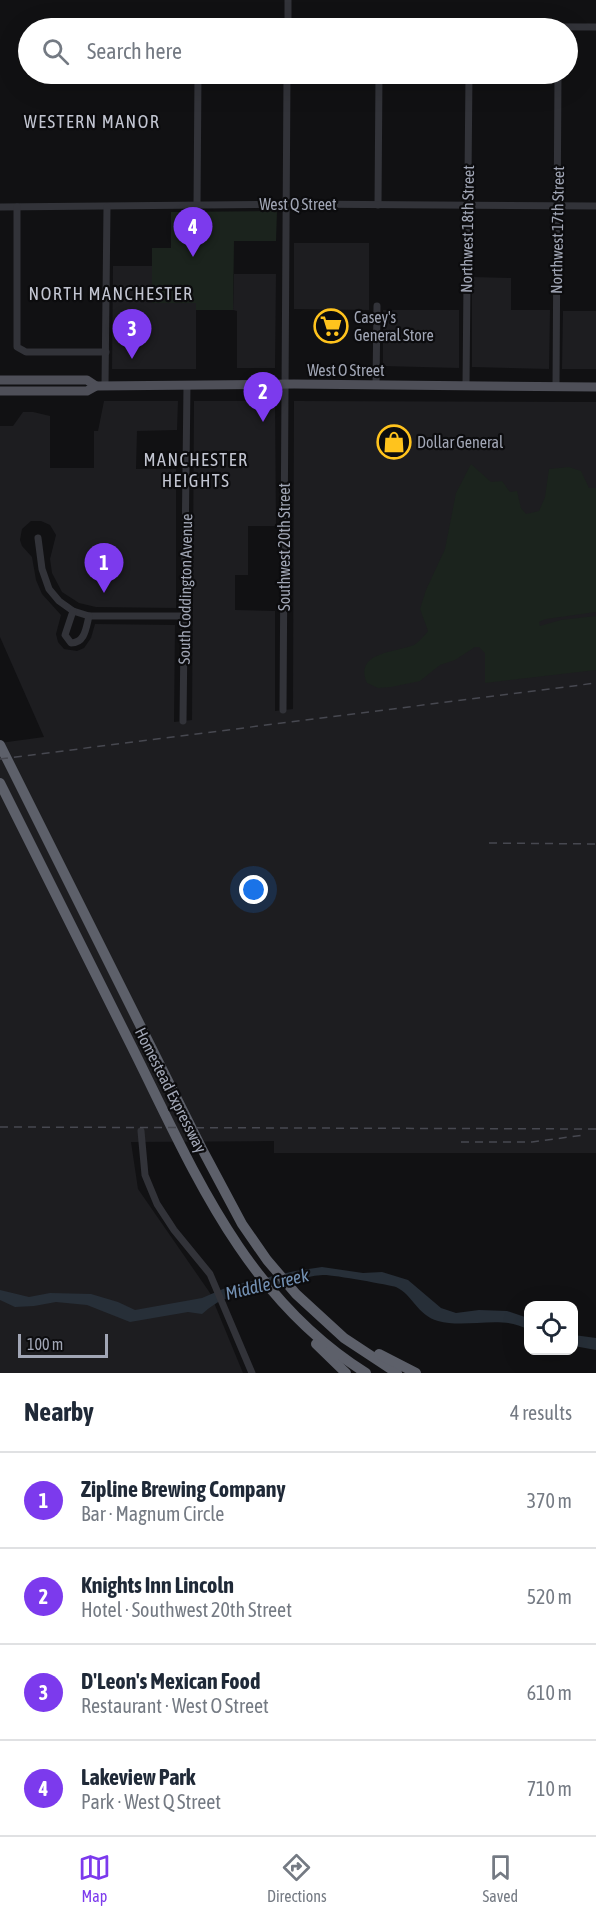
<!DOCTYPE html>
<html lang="en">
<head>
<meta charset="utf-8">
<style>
  body { margin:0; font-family:"Asap Condensed",sans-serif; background:#f2f2f3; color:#1f2937 }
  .controls { position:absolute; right:18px; bottom:18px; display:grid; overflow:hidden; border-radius:12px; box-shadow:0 6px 24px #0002 }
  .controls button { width:54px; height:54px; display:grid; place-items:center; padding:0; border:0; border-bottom:2px solid #e0e1e3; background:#fff; color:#1f2937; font:30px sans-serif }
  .scale { position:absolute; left:18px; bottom:15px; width:90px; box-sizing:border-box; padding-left:6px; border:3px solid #a1a6b5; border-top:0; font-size:16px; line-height:21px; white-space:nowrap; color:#a1a6b5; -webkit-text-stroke:4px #0c0c0e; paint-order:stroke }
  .you { position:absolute; left:254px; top:890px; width:21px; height:21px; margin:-15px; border:4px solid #fff; border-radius:50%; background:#1a73e8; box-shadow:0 0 0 9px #1a73e833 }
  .badge { display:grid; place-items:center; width:39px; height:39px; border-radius:50%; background:#7c3aed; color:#fff; font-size:20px; font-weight:700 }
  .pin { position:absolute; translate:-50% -50px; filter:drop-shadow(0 2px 3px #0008) }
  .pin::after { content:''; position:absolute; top:32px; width:21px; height:18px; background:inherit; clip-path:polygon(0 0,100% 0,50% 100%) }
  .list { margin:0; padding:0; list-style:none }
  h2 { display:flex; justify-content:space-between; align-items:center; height:78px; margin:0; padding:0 24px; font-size:26px }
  h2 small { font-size:20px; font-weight:400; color:#747a83 }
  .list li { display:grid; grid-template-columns:39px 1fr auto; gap:18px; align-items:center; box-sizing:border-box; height:96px; padding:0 24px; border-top:2px solid #e0e1e3 }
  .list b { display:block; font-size:22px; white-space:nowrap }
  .list p { margin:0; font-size:20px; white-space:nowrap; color:#747a83 }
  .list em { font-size:20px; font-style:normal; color:#747a83 }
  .icon { flex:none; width:33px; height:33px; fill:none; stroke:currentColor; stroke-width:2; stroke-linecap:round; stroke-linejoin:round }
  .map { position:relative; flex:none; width:596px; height:1373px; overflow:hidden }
  .search { position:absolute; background:#fff; box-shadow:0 6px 24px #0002; left:18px; right:18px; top:18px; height:66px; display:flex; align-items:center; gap:15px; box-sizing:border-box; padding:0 21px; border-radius:33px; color:#747a83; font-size:22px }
  .sheet { height:462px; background:#fff }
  nav { display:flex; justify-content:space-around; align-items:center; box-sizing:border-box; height:84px; border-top:2px solid #e0e1e3; background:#fff; font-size:16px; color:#747a83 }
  nav a { display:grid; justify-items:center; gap:3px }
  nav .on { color:#7c3aed }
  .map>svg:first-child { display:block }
  .built { fill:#1d1d20 }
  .green { fill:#1b231d }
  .water { fill:#272f38 }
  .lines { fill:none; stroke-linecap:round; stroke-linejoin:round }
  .minor { stroke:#323339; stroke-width:7 }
  .major { stroke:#4e4f58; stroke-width:9 }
  .highway { stroke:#5d606a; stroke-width:10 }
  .rail { stroke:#474850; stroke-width:1.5; stroke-dasharray:8 6; stroke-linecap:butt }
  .labels { text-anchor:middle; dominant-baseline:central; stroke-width:4.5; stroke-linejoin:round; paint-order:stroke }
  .street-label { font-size:16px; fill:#a1a6b5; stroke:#0c0c0e }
  .poi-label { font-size:16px; fill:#a1a6b5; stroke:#0c0c0e; text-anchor:start }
  .neighbourhood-label { font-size:18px; letter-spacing:1.5px; fill:#c2c5d1; stroke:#0c0c0e }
  .water-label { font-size:18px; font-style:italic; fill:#7492b5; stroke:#0c0c0e }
</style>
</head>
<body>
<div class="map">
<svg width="596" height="1373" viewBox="0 0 596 1373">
  <rect width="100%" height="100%" fill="#111113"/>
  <g class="built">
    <polygon points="294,243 369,243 369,310 294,309"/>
    <polygon points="113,266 152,266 152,303 196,303 196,369 112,369"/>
    <polygon points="234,274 276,274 275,368 237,368 237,311 233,310"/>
    <polygon points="472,277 511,278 511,310 550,310 549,369 472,367"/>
    <polygon points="383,310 459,310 459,368 383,366"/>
    <polygon points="563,311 596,311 596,369 562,369"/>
    <polygon points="104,401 178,401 177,430 137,431 136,469 176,469 176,608 96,607 79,603 62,592 52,573 50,559 56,535 50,525 41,521 31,521 22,529 20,540 22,546 32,557 36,580 42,594 61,615 56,634 58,642 64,649 77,651 84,648 91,638 95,624 175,625 174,722 192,720 194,401 275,401 276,526 248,526 248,575 235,575 235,610 275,611 275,711 293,709 294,401 596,402 596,1153 274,1153 274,1141 131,1142 138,1189 210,1293 243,1373 0,1373 0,743 44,737 0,637 0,426 13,426 23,412 33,412 50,416 50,468 94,468 94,431 98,431"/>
  </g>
  <g class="green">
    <polygon points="277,211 276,241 234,241 233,310 196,310 196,303 152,303 152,248 171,248 171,212"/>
    <path d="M 471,464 L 491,482 L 502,481 L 510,492 L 517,491 L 521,508 L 526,514 L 539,511 L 545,497 L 549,469 L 569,467 L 581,471 L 589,488 L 596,488 L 596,612 L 546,619 L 539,622 L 540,626 L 561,620 L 596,616 L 596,670 L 485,683 L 485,653 L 479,647 L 475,647 L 455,660 L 440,665 L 420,681 L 391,687 L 378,688 L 367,683 C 353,652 397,652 414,645 C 419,642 424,636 428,631 L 420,609 L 426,590 L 445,549 L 456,493 Z"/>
  </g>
  <g class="water">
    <path d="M 322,1267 L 363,1273 L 382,1272 L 408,1280 L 441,1308 L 456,1313 L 479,1310 L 507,1311 L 528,1318 L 528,1330 C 503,1314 467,1329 438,1321 C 417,1315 413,1295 396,1287 C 390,1285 329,1274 323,1275 C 301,1276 278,1287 257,1293 C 248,1296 238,1295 229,1298 C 219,1300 210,1307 202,1314 L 188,1312 L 130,1322 L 87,1305 L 56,1302 L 34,1306 L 15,1307 L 0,1300 L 0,1290 L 29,1297 L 50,1293 L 91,1294 L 118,1302 L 135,1310 L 202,1298 L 230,1286 L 295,1271 Z"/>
    <polygon points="574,1335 596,1338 596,1350 574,1346"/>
  </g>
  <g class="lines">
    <g class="minor">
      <polyline points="288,0 288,28"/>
      <polyline points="198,28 198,26 207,26 596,27"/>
      <polyline points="378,205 379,74"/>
      <polyline points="197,206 198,74"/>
      <polyline points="0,207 293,204 596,206"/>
      <polyline points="17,207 17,347 26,352 106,352"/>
      <polyline points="376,385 377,306"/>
      <polyline points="466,385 469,74"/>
      <polyline points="105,386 107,207"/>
      <polyline points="556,386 558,74"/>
      <polyline points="38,538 42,569 49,589 59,601 73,611 89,616 185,616"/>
      <path d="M 73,611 L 65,635 L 71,643 C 85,643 86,628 89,616"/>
      <polyline points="283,710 287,74"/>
      <polyline points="183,721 187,385"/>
      <polyline points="141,1131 145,1175 157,1204 174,1230 210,1274 252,1373"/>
    </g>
    <g class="major">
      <polyline points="0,380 87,380 96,386"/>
      <polyline points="0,391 87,391 96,386 294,384 596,387"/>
    </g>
    <g class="highway">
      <polyline points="0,745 202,1149 242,1224 267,1260 296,1294 344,1338 397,1373"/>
      <path d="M 0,783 C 43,870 87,956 130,1043 C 192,1167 243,1296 366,1373"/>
      <polyline points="316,1344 346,1373"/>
      <polyline points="379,1354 416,1373"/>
    </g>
    <g class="rail">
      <polyline points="0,759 596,683"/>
      <polyline points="489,843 596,844"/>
      <polyline points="0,1127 596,1129"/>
      <polyline points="461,1142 532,1142 584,1135"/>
    </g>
  </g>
  <defs>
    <g id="supermarket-ring" transform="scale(1.725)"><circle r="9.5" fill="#0c0c0e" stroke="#ffc31d" stroke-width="1.5"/><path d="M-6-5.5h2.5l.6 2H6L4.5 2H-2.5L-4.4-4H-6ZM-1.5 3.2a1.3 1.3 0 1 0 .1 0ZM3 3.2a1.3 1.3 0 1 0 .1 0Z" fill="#ffc31d"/></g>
    <g id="shop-ring" transform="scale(1.725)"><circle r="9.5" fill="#0c0c0e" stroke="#ffc31d" stroke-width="1.5"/><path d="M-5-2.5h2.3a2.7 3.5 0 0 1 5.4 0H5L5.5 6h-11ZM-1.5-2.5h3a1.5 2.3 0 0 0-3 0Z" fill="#ffc31d"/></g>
  </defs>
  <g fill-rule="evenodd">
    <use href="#supermarket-ring" x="331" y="326"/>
    <use href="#shop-ring" x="394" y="442"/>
  </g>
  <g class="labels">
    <g class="street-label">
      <text x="298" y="204">West Q Street</text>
      <text transform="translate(467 229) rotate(-89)">Northwest 18th Street</text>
      <text transform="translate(557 230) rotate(-89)">Northwest 17th Street</text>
      <text x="346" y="370">West O Street</text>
      <text transform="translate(284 547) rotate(-90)">Southwest 20th Street</text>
      <text transform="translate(185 589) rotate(-89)">South Coddington Avenue</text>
      <text transform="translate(171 1090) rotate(63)">Homestead Expressway</text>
    </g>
    <g class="poi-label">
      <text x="354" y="317">Casey's<tspan x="354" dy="18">General Store</tspan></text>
      <text x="417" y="442">Dollar General</text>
    </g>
    <g class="neighbourhood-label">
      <text x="92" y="121">WESTERN MANOR</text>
      <text x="111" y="293">NORTH MANCHESTER</text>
      <text x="196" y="459">MANCHESTER<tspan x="196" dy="21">HEIGHTS</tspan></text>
    </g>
    <g class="water-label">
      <text transform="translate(267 1284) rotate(-13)">Middle Creek</text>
    </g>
  </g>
</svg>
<div class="controls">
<button><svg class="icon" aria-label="locate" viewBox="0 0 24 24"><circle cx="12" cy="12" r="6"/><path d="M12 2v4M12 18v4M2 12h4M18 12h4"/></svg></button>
</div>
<div class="scale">100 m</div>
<div class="you"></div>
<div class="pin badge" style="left:104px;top:593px">1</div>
<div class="pin badge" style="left:263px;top:422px">2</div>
<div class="pin badge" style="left:132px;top:359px">3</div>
<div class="pin badge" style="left:193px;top:257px">4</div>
<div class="search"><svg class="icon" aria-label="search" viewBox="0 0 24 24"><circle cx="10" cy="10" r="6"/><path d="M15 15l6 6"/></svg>Search here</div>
</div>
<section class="sheet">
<h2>Nearby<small>4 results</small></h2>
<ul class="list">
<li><span class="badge">1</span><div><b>Zipline Brewing Company</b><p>Bar · Magnum Circle</p></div><em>370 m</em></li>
<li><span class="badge">2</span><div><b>Knights Inn Lincoln</b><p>Hotel · Southwest 20th Street</p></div><em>520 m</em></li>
<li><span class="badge">3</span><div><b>D'Leon's Mexican Food</b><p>Restaurant · West O Street</p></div><em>610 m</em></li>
<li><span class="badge">4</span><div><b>Lakeview Park</b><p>Park · West Q Street</p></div><em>710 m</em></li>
</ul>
</section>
<nav>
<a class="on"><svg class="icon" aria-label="map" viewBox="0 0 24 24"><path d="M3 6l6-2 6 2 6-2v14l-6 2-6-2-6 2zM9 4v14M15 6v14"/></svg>Map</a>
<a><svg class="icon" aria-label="directions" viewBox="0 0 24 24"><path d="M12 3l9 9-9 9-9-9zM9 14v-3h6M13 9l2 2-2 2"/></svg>Directions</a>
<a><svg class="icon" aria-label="saved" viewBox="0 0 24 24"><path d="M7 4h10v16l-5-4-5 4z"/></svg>Saved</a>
</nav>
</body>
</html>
